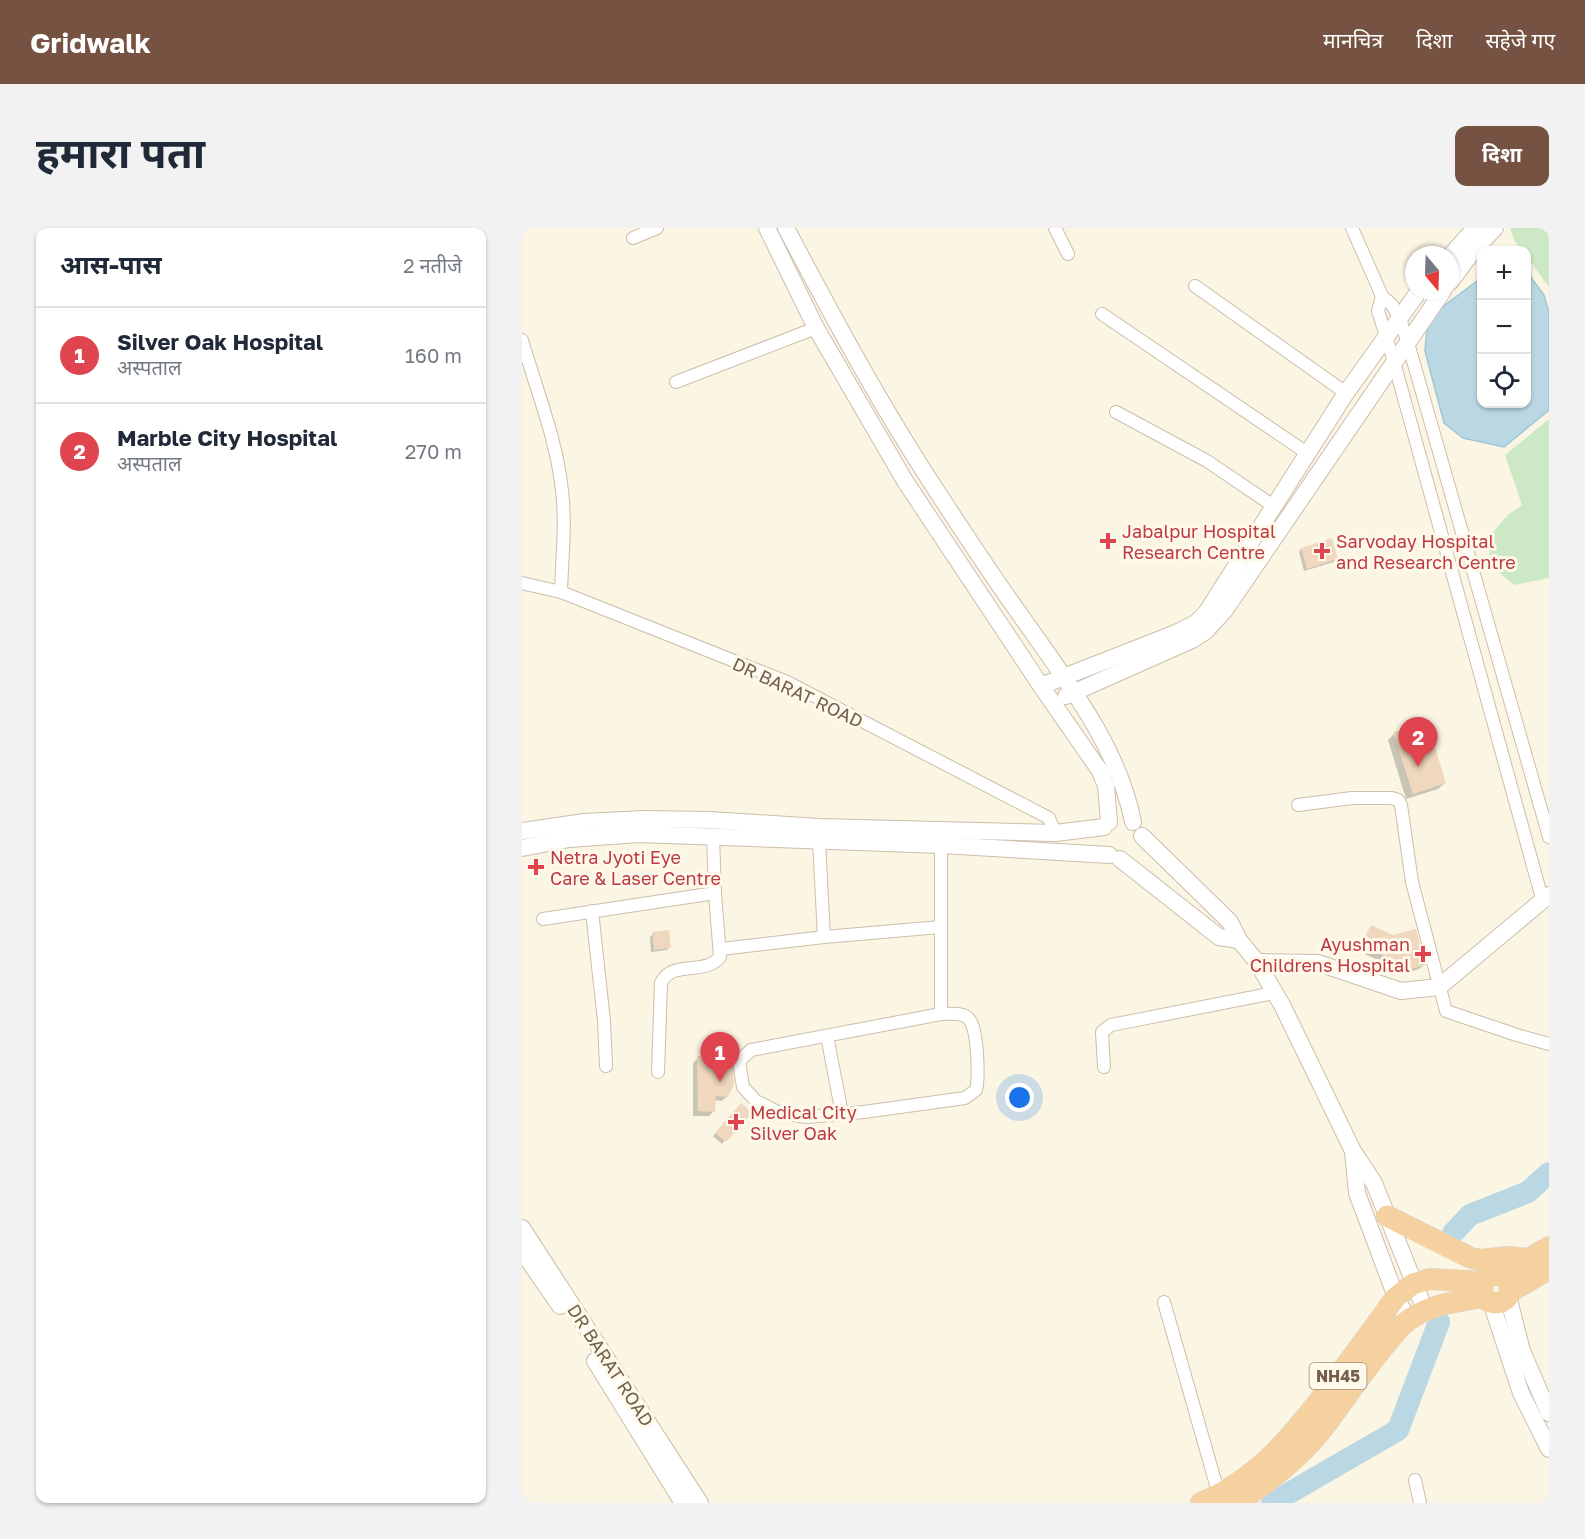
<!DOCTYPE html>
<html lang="hi">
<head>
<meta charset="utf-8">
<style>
  body { margin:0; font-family:"Golos Text","Noto Sans Devanagari",sans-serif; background:#f2f2f3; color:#1f2937 }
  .controls { position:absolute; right:18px; top:18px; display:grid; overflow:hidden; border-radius:12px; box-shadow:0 2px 4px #0004 }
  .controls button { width:54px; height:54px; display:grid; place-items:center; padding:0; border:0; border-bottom:2px solid #e0e1e3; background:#fff; color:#1f2937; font:30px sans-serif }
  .compass { position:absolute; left:883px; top:18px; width:54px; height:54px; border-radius:50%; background:#fff; box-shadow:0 2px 4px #0004; rotate:161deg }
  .you { position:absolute; left:498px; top:870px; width:21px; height:21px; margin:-15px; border:4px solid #fff; border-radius:50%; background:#1a73e8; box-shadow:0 0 0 9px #1a73e833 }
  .badge { display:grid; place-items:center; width:39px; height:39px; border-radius:50%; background:#765242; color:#fff; font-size:20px; font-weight:700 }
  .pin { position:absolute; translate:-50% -50px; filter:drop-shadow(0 2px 3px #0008) }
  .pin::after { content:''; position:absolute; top:32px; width:21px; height:18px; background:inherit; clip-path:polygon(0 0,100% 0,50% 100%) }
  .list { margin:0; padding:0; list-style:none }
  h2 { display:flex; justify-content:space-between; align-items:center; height:78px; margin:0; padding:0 24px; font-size:26px }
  h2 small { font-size:20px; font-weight:400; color:#747a83 }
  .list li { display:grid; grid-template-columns:39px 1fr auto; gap:18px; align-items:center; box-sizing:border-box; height:96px; padding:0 24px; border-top:2px solid #e0e1e3 }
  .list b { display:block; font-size:22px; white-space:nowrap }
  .list p { margin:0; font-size:20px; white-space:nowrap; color:#747a83 }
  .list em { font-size:20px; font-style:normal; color:#747a83 }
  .icon { flex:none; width:33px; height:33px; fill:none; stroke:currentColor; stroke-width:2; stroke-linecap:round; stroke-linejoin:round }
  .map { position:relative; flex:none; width:1027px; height:1275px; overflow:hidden; border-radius:12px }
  header { display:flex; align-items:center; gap:36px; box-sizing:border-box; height:84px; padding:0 30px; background:#765242; color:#fff }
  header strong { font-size:28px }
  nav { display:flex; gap:33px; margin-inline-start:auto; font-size:21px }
  .intro { display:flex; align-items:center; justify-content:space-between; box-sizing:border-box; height:144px; padding:0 36px }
  h1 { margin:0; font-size:42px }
  .button { padding:15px 27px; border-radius:12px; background:#765242; color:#fff; font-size:21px; font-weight:700 }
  main { display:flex; gap:36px; padding:0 36px }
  aside { flex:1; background:#fff; border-radius:12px; box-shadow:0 2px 4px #0004 }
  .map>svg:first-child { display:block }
  .green { fill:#cde8c4 }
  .water { fill:#bad8e4; stroke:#a1c6d5; stroke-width:1.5 }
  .shadow { fill:#0003 }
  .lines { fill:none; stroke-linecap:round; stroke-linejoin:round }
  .river { stroke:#bad8e4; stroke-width:22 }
  .building { fill:#efd8bd }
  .minor-casing { stroke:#ccbeab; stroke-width:14 }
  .tertiary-casing { stroke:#ccbeab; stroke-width:18 }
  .trunk-casing { stroke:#dbd5d0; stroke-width:22 }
  .minor { stroke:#fff; stroke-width:12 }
  .tertiary { stroke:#fff; stroke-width:16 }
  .trunk { stroke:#f5d19f; stroke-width:21 }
  .health-dot { fill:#e0444e; stroke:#fef9ea; stroke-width:2 }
  .labels { text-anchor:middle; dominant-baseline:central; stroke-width:6; stroke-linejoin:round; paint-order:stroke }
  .shield { fill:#fef9ea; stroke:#9d8d7b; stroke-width:1.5 }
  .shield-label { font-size:16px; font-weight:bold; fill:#735f4b }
  .health-label { font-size:18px; fill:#be3a42; stroke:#fef9ea; text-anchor:start }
  .street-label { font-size:18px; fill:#735f4b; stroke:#fef9ea }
</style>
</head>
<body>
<header>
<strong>Gridwalk</strong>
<nav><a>मानचित्र</a><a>दिशा</a><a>सहेजे गए</a></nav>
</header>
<div class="intro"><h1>हमारा पता</h1><a class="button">दिशा</a></div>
<main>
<aside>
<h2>आस-पास<small>2 नतीजे</small></h2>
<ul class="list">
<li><span class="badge" style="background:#e0444e">1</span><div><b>Silver Oak Hospital</b><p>अस्पताल</p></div><em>160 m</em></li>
<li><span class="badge" style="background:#e0444e">2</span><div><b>Marble City Hospital</b><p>अस्पताल</p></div><em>270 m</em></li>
</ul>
</aside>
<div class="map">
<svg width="1027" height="1275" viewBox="0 0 1027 1275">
  <rect width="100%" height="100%" fill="#fbf5e4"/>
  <g class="green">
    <polygon points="988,0 1027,0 1027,59 1005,29 1005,22 999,22 993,14"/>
    <polygon points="1027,191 1027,350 992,357 968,337 966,310 987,286 1000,277 983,227"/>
  </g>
  <polygon class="water" points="1005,44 1022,67 1027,84 1027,182 982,219 941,210 922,195 903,123 906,90 959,50 960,176 1005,176"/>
  <g class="shadow">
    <polygon points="779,321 815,331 812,334 782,343 777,324"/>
    <polygon points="872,506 923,555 916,561 884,571 866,512"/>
    <polygon points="850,699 902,737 897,741 884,745 834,722"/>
    <polygon points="131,706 148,719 145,722 129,724 128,709"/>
    <polygon points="176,830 205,868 200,873 192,872 192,883 187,888 171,888 171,835"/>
    <polygon points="219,877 228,885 200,916 191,908"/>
  </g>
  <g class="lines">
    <g class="river">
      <polyline points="931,1005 948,987 1006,964 1027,945"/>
      <polyline points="750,1275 876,1202 917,1094"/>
    </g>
  </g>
  <g class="building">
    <polygon points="810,310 816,331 785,341 779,320"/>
    <polygon points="905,494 924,555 891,566 871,504"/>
    <polygon points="849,697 871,707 894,701 903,737 890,741 838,717"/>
    <polygon points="147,702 149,720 132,722 130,704"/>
    <polygon points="210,827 212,856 206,869 194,868 193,884 176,883 175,828"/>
    <polygon points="219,875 230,885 204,914 193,905"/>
  </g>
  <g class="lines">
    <g class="minor-casing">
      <g id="minor">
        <polyline points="533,0 546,26"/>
        <polyline points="830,0 860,68 870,77 878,91 886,115 1027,609"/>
        <polyline points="111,10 135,0"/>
        <polyline points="673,58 824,165"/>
        <polyline points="860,68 856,83 872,134 1021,674"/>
        <polyline points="580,86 785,225"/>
        <path d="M 0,112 C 14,161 35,212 40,263 C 44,297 40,330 39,364"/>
        <polyline points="154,154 294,100"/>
        <polyline points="594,184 685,233 753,279"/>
        <polyline points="0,355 39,364 265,454 527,590 533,605"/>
        <polyline points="776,577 830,570 870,570 876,572 879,577 890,654 924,783 995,807 1027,816"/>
        <polyline points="297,613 302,709"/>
        <polyline points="419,617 419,786"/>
        <polyline points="70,683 82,793 84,838"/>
        <polyline points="21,691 193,665"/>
        <polyline points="199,721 302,709 418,699"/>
        <path d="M 419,786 C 428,786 442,784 447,791 C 456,802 457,849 454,862 L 443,870 L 342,884 L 285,889 L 258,885 L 234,873 L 221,859 L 217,833 L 229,822 Z"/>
        <polyline points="305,808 320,886"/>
        <polyline points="582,839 580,804 589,797 752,765"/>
        <path d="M 136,844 L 139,755 C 150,731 183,748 198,729 L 193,665 L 191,609"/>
        <polyline points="642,1074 697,1267"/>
        <polyline points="893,1252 898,1275"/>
      </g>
    </g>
    <g class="tertiary-casing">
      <g id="tertiary">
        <polyline points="245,0 294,100 383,253 519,458 578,543 584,558 587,594"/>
        <path d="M 264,0 C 312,91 361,182 418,268 C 444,308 471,349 499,388 C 543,451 596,517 611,594"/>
        <polyline points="928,28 953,0"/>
        <polyline points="928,54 952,22 973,0"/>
        <polyline points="519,458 654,405 674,395 684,385 824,165 897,63"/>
        <polyline points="544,468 670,412 684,403 703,382 921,63"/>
        <polyline points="0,603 62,594 123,591 188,592 297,599 533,605 582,599"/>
        <polyline points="620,608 708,694 717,712 735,734 760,777 831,923 852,955 903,1082"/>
        <polyline points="0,620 47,611 117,606 419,617 587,627"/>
        <polyline points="598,631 697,709 717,712"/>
        <polyline points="735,734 796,735 879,763 917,759 1027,667"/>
        <polyline points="831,924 835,965 874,1069 886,1092"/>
        <polyline points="0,1000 178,1275"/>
        <polyline points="0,1023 38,1078"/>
        <polyline points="986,1068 1000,1123 1027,1185"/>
        <polyline points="969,1074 999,1165 1027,1221"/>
        <polyline points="73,1133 161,1275"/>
      </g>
    </g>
    <g class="trunk-casing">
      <g id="trunk">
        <polyline points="865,988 949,1030 958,1032 985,1029 1006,1031"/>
        <polyline points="995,1038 1027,1019"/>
        <circle cx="974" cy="1061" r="14"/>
        <polyline points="988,1064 1027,1041"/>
        <path d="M 679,1275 C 736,1251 771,1207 808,1159 C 830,1129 852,1100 874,1069 L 891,1056 L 908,1051 L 961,1054"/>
        <path d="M 715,1275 C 747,1254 778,1230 802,1199 C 824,1170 844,1139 868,1111 C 874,1104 880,1096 888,1091 C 910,1076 936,1073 962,1069"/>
      </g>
    </g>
    <use href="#minor" class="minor"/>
    <use href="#tertiary" class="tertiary"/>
    <use href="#trunk" class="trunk"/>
  </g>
  <g class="health-dot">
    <path d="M583 304h6v6h6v6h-6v6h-6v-6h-6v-6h6z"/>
    <path d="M797 314h6v6h6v6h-6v6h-6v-6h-6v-6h6z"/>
    <path d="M11 630h6v6h6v6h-6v6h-6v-6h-6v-6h6z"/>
    <path d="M898 717h6v6h6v6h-6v6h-6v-6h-6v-6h6z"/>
    <path d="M211 885h6v6h6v6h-6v6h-6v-6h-6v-6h6z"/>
  </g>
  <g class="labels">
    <rect class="shield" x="787.5" y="1135" width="57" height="26" rx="4.5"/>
    <g class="shield-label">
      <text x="816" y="1148">NH45</text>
    </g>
    <g class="health-label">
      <text x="600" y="303">Jabalpur Hospital<tspan x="600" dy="21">Research Centre</tspan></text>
      <text x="814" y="313">Sarvoday Hospital<tspan x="814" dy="21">and Research Centre</tspan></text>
      <text x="28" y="629">Netra Jyoti Eye<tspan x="28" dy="21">Care &amp; Laser Centre</tspan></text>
      <text x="888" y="716" text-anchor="end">Ayushman<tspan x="888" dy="21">Childrens Hospital</tspan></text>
      <text x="228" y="884">Medical City<tspan x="228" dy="21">Silver Oak</tspan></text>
    </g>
    <g class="street-label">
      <text transform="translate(276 464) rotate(25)">DR BARAT ROAD</text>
      <text transform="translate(89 1137) rotate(57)">DR BARAT ROAD</text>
    </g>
  </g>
</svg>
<div class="controls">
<button>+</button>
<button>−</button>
<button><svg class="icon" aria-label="locate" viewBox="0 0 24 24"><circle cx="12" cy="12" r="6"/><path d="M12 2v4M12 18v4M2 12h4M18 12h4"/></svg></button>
</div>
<svg class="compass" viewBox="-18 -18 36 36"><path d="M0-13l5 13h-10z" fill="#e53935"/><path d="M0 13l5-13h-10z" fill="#747a83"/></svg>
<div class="you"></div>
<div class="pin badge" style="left:198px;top:854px;background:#e0444e">1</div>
<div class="pin badge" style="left:896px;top:539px;background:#e0444e">2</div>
</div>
</main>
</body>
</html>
